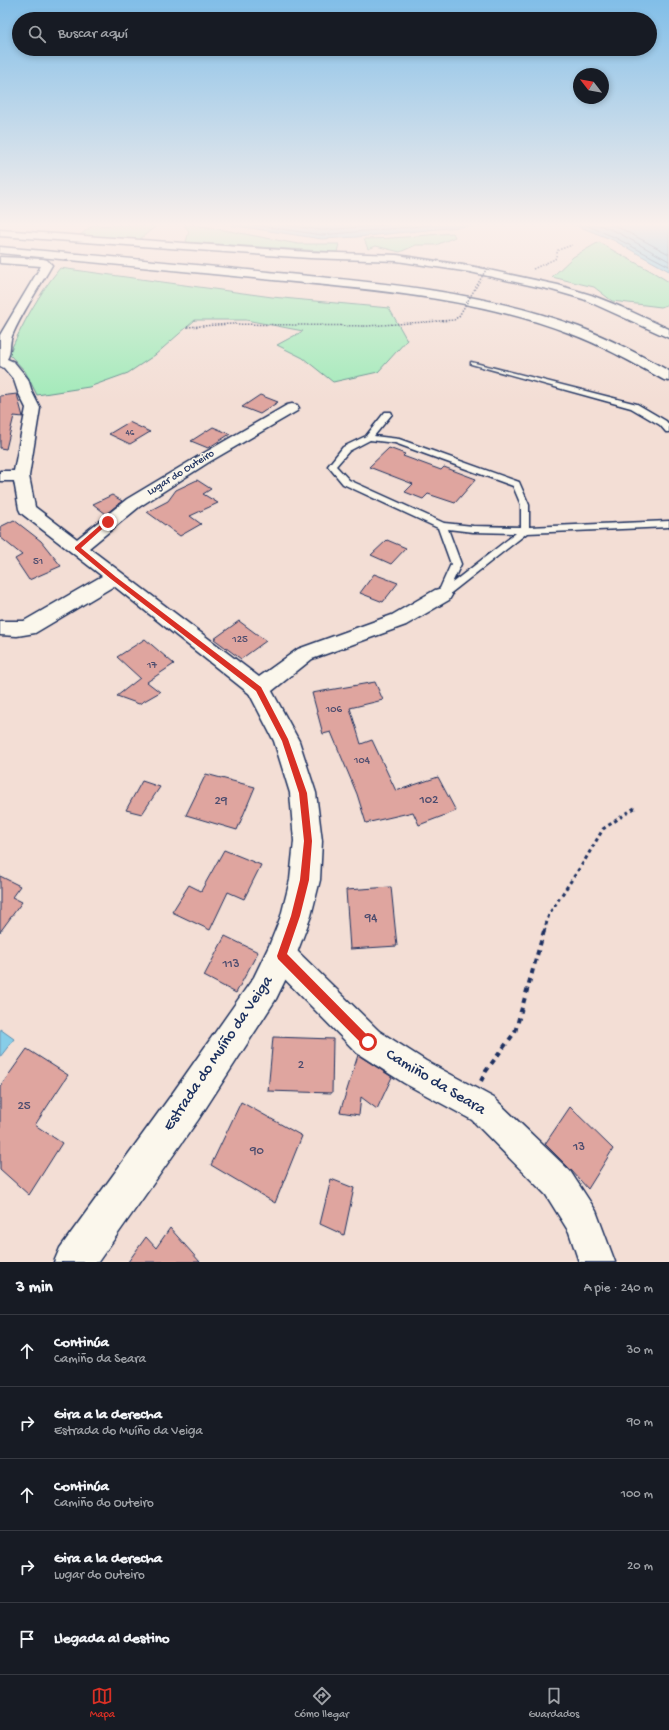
<!DOCTYPE html>
<html lang="es">
<head>
<meta charset="utf-8">
<style>
  body { margin:0; font-family:"Gochi Hand",sans-serif; background:#20242c; color:#f1f3f6 }
  .compass { position:absolute; left:573px; top:68px; width:36px; height:36px; border-radius:50%; background:#171b24; box-shadow:0 2px 6px #0003; rotate:301deg }
  .stop { position:absolute; width:12px; height:12px; margin:-9px; border:3px solid #d93025; border-radius:50%; background:#fff }
  .stop.end { background:#d93025; border-color:#fff; box-shadow:0 1px 4px #0008 }
  .list { margin:0; padding:0; list-style:none }
  h2 { display:flex; justify-content:space-between; align-items:center; height:52px; margin:0; padding:0 16px; font-size:17px }
  h2 small { font-size:13px; font-weight:400; color:#9ea1a6 }
  .list li { display:grid; grid-template-columns:26px 1fr auto; gap:12px; align-items:center; box-sizing:border-box; height:72px; padding:0 16px; border-top:1px solid #363941 }
  .list b { display:block; font-size:15px; white-space:nowrap }
  .list p { margin:0; font-size:13px; white-space:nowrap; color:#9ea1a6 }
  .list em { font-size:13px; font-style:normal; color:#9ea1a6 }
  .icon { flex:none; width:22px; height:22px; fill:none; stroke:currentColor; stroke-width:2; stroke-linecap:round; stroke-linejoin:round }
  .map { position:relative; flex:none; width:669px; height:1262px; overflow:hidden }
  .search { position:absolute; background:#171b24; box-shadow:0 2px 6px #0003; left:12px; right:12px; top:12px; height:44px; display:flex; align-items:center; gap:10px; box-sizing:border-box; padding:0 14px; border-radius:22px; color:#9ea1a6; font-size:15px }
  .sheet { height:412px; background:#171b24 }
  nav { display:flex; justify-content:space-around; align-items:center; box-sizing:border-box; height:56px; border-top:1px solid #363941; background:#171b24; font-size:11px; color:#9ea1a6 }
  nav a { display:grid; justify-items:center; gap:2px }
  nav .on { color:#d93025 }
  .map>svg:first-child { display:block }
  .green { fill:#a1eab9; stroke:#5e8c8c }
  .water { fill:#87cde8; stroke:#5c8eb1 }
  .lines { fill:none; stroke-linecap:round; stroke-linejoin:round }
  .shore { stroke:#466e95; stroke-width:1 }
  .building { fill:#dfa59f; stroke:#1b2f5e }
  .lane-casing { stroke:#1b2f5e; stroke-width:3 }
  .street-casing { stroke:#1b2f5e; stroke-width:3 }
  .secondary-casing { stroke:#1b2f5e; stroke-width:3 }
  .highway-casing { stroke:#1b2f5e; stroke-width:3 }
  .path-far2 { stroke:#1b2f5e; stroke-width:1.5; stroke-dasharray:1.5 1.5; stroke-linecap:butt }
  .path-far1 { stroke:#1b2f5e; stroke-width:3; stroke-dasharray:3.5 3.5; stroke-linecap:butt }
  .path { stroke:#1b2f5e; stroke-width:4; stroke-dasharray:5 5; stroke-linecap:butt }
  .lane { fill:#fbf7ec; fill-rule:evenodd }
  .street { fill:#fbf7ec; fill-rule:evenodd }
  .secondary { fill:#fbf7ec; fill-rule:evenodd }
  .highway { fill:#fbf7ec; fill-rule:evenodd }
  .path-bridge { stroke:#1b2f5e; stroke-width:1.5; stroke-dasharray:1.5 1.5; stroke-linecap:butt }
  .route { fill:#d93025 }
  .labels { text-anchor:middle; dominant-baseline:central; stroke-width:3; stroke-linejoin:round; paint-order:stroke }
  .far-number-label { font-size:9px; fill:#4c4c6e }
  .far-street-label { font-size:11px; fill:#1b2f5e; stroke:#fbf7ec }
  .number-label { font-size:11px; fill:#4c4c6e }
  .near-number-label { font-size:13px; fill:#4c4c6e }
  .near-street-label { font-size:16px; fill:#1b2f5e; stroke:#fbf7ec }
</style>
</head>
<body>
<div class="map">
<svg width="669" height="1262" viewBox="0 0 669 1262">
  <rect width="100%" height="100%" fill="#f3ded5"/>
  <filter id="ink" filterUnits="userSpaceOnUse"><feTurbulence type="fractalNoise" baseFrequency=".025" numOctaves="2"/><feDisplacementMap in="SourceGraphic" scale="8" xChannelSelector="R" yChannelSelector="G"/><feConvolveMatrix kernelMatrix="1 2 1 2 8 2 1 2 1" color-interpolation-filters="sRGB"/></filter>
  <g filter="url(#ink)">
    <g class="green">
      <polygon points="93,225 157,225 139,240 79,236"/>
      <polygon points="184,225 197,225 298,244 339,244 337,252 186,242 189,231"/>
      <path d="M 453,233 L 455,237 L 436,245 L 416,245 L 400,252 L 376,246 L 368,249 L 364,239 C 394,239 423,235 453,233 Z"/>
      <path d="M 599,242 C 622,257 647,267 669,282 L 669,304 L 661,307 L 612,301 L 594,287 L 552,277 L 573,257 Z"/>
      <path d="M 60,268 L 272,297 L 389,308 L 407,340 L 378,372 L 333,382 L 303,358 L 277,345 L 303,331 L 246,320 L 195,320 L 155,355 L 128,373 L 89,387 L 37,395 L 25,371 L 9,354 C 23,323 38,295 60,268 Z"/>
    </g>
    <g class="water">
      <polygon points="230,225 478,225 357,237 322,239"/>
      <polygon points="575,225 669,225 669,271 613,240"/>
      <polygon points="0,1029 14,1039 0,1057"/>
    </g>
    <g class="lines">
      <g class="shore">
        <polyline points="254,225 322,235 431,225"/>
        <polyline points="285,225 322,230 387,225"/>
        <polyline points="586,225 614,237 669,266"/>
        <polyline points="599,225 617,232 669,261"/>
        <polyline points="614,225 669,254"/>
      </g>
    </g>
    <g class="building">
      <polygon points="17,394 23,417 14,416 6,449 0,448 0,396"/>
      <polygon points="260,395 278,402 260,414 242,407"/>
      <polygon points="129,422 150,432 130,444 109,434"/>
      <polygon points="213,427 230,434 208,448 191,441"/>
      <polygon points="389,448 405,454 403,456 441,470 444,467 476,479 455,503 428,494 423,499 405,492 413,484 369,467"/>
      <polygon points="197,480 211,489 203,494 218,503 190,516 201,524 180,536 147,512 168,501 176,490"/>
      <polygon points="112,495 122,501 106,514 93,504"/>
      <polygon points="14,520 41,541 61,566 29,580 15,559 22,555 0,537 0,527"/>
      <polygon points="387,540 406,548 391,564 371,555"/>
      <polygon points="374,574 398,583 383,602 360,593"/>
      <polygon points="239,621 266,641 241,659 214,639"/>
      <polygon points="145,639 174,664 147,682 160,692 139,704 117,696 140,678 117,657"/>
      <polygon points="375,682 383,700 350,708 361,744 372,740 396,791 438,777 456,811 419,825 413,812 366,823 357,794 331,732 323,734 312,693"/>
      <polygon points="206,774 255,787 237,830 186,815"/>
      <polygon points="142,781 160,787 142,814 126,810"/>
      <polygon points="224,850 261,865 244,899 228,892 210,930 172,912 189,885 201,891"/>
      <polygon points="0,876 20,886 12,897 22,902 0,932"/>
      <polygon points="391,887 397,946 350,949 346,890"/>
      <polygon points="225,936 258,952 236,993 204,976"/>
      <polygon points="273,1037 333,1039 332,1093 268,1091"/>
      <polygon points="27,1049 68,1075 35,1125 62,1143 29,1195 0,1169 0,1087"/>
      <polygon points="358,1055 392,1077 377,1109 361,1097 359,1115 340,1112"/>
      <polygon points="241,1102 302,1136 275,1203 211,1165"/>
      <polygon points="570,1107 613,1149 588,1189 571,1170 545,1144"/>
      <polygon points="331,1179 354,1188 344,1235 320,1224"/>
      <polygon points="170,1228 200,1262 128,1262 146,1237 156,1248"/>
    </g>
    <g class="lines">
      <g class="lane-casing">
        <g id="lane">
          <polygon points="471,362 637,404 666,421 669,425 669,432 666,432 660,425 631,408 471,364"/>
          <path d="M 385,412 L 391,412 L 392,414 L 374,436 L 399,439 L 519,482 L 529,505 L 529,527 L 669,521 L 669,527 L 527,533 L 447,596 L 442,598 L 439,597 L 437,595 L 451,564 L 438,528 L 343,484 L 328,466 L 343,447 L 366,436 ZM 370,440 L 395,443 L 513,486 L 521,505 L 521,527 L 473,526 L 444,523 L 349,480 L 336,466 L 349,451 ZM 448,529 L 473,532 L 516,533 L 452,583 L 461,564 Z"/>
        </g>
      </g>
      <g class="street-casing">
        <g id="street">
          <polygon points="0,230 310,252 397,255 470,266 558,285 591,295 621,307 669,329 669,338 583,299 552,290 470,272 397,261 310,258 0,236"/>
          <path d="M 0,257 L 43,259 L 47,260 L 52,265 C 40,286 21,314 12,336 C 9,343 11,354 7,359 L 14,362 L 28,379 L 32,392 L 40,408 L 29,476 L 35,507 L 77,539 L 127,499 L 199,456 L 287,405 L 292,404 L 297,405 L 299,408 L 297,411 L 209,462 L 139,507 L 89,548 L 259,677 L 298,649 L 392,615 L 435,590 L 442,588 L 449,590 L 452,595 L 449,600 L 406,625 L 312,659 L 267,695 L 259,697 L 251,695 L 114,586 L 35,633 L 17,636 L 0,635 L 0,621 L 24,621 L 102,576 L 21,513 L 19,509 L 14,481 L 0,481 L 0,471 L 14,471 L 26,408 L 18,392 L 14,380 L 4,368 L 0,366 L 0,335 L 41,266 L 0,263 Z"/>
          <polygon points="281,941 291,945 379,1031 426,1061 494,1098 570,1171 596,1211 615,1262 579,1262 569,1232 546,1195 472,1120 404,1083 357,1053 271,965 267,955 271,945"/>
        </g>
      </g>
      <g class="secondary-casing">
        <polygon id="secondary" points="259,680 267,682 299,741 316,793 322,841 320,880 311,916 292,966 276,999 198,1120 98,1262 54,1262 60,1248 172,1094 254,977 269,946 281,916 290,880 294,841 290,793 274,741 247,689 251,682"/>
      </g>
      <g class="highway-casing">
        <path id="highway" d="M 0,247 C 89,255 179,263 268,272 C 372,282 480,290 579,327 C 611,339 640,355 669,371 L 669,381 L 664,380 C 633,363 602,345 569,333 C 471,296 365,289 263,279 C 175,270 88,262 0,253 Z"/>
      </g>
      <g class="path-far2">
        <polyline points="533,269 555,259 558,250 572,245"/>
        <polyline points="187,327 231,324 367,326 454,320 459,316"/>
      </g>
      <polyline class="path-far1" points="544,932 549,914 585,860 603,829 636,807"/>
      <polyline class="path" points="481,1081 486,1071 515,1032 544,931"/>
      <use href="#lane" class="lane"/>
      <use href="#street" class="street"/>
      <use href="#secondary" class="secondary"/>
      <use href="#highway" class="highway"/>
      <polyline class="path-bridge" points="407,257 487,268 459,316"/>
    </g>
  </g>
  <linearGradient id="sky" x2="0" y2="1"><stop stop-color="#81bee8"/><stop offset="0.56" stop-color="#faf0ec"/><stop offset="1" stop-color="#faf0ec" stop-opacity="0"/></linearGradient>
  <rect width="669" height="401" fill="url(#sky)"/>
  <polygon class="route" points="106,520 110,522 81,548 116,577 261,687 288,739 307,793 312,841 309,880 300,916 287,954 371,1039 373,1042 371,1046 368,1047 364,1046 278,959 277,956 291,916 300,880 304,841 299,793 282,741 256,691 111,579 75,549 75,547"/>
  <g class="labels">
    <g class="far-number-label">
      <text x="130" y="433">46</text>
    </g>
    <g class="far-street-label">
      <text transform="translate(181 473) rotate(-32)">Lugar do Outeiro</text>
    </g>
    <g class="number-label">
      <text x="38" y="562">51</text>
      <text x="240" y="640">125</text>
      <text x="152" y="666">17</text>
      <text x="334" y="710">106</text>
      <text x="362" y="761">104</text>
    </g>
    <g class="near-number-label">
      <text x="429" y="800">102</text>
      <text x="221" y="801">29</text>
      <text x="371" y="918">94</text>
      <text x="231" y="964">113</text>
      <text x="301" y="1065">2</text>
      <text x="24" y="1106">25</text>
      <text x="579" y="1147">13</text>
      <text x="257" y="1151">90</text>
    </g>
    <g class="near-street-label">
      <text transform="translate(219 1054) rotate(-56)">Estrada do Muíño da Veiga</text>
      <text transform="translate(435 1083) rotate(31)">Camiño da Seara</text>
    </g>
  </g>
</svg>
<svg class="compass" viewBox="-18 -18 36 36"><path d="M0-13l5 13h-10z" fill="#e53935"/><path d="M0 13l5-13h-10z" fill="#9ea1a6"/></svg>
<div class="stop" style="left:368px;top:1042px"></div>
<div class="stop end" style="left:108px;top:522px"></div>
<div class="search"><svg class="icon" aria-label="search" viewBox="0 0 24 24"><circle cx="10" cy="10" r="6"/><path d="M15 15l6 6"/></svg>Buscar aquí</div>
</div>
<section class="sheet">
<h2>3 min<small>A pie · 240 m</small></h2>
<ul class="list">
<li><svg class="icon" aria-label="ahead" viewBox="0 0 24 24"><path d="M12 20V5M6 11l6-6 6 6"/></svg><div><b>Continúa</b><p>Camiño da Seara</p></div><em>30 m</em></li>
<li><svg class="icon" aria-label="right" viewBox="0 0 24 24"><path d="M7 20v-9h11M14 6l5 5-5 5"/></svg><div><b>Gira a la derecha</b><p>Estrada do Muíño da Veiga</p></div><em>90 m</em></li>
<li><svg class="icon" aria-label="ahead" viewBox="0 0 24 24"><path d="M12 20V5M6 11l6-6 6 6"/></svg><div><b>Continúa</b><p>Camiño do Outeiro</p></div><em>100 m</em></li>
<li><svg class="icon" aria-label="right" viewBox="0 0 24 24"><path d="M7 20v-9h11M14 6l5 5-5 5"/></svg><div><b>Gira a la derecha</b><p>Lugar do Outeiro</p></div><em>20 m</em></li>
<li><svg class="icon" aria-label="arrive" viewBox="0 0 24 24"><path d="M6 21V4h12l-3 4 3 4H6"/></svg><div><b>Llegada al destino</b></div></li>
</ul>
</section>
<nav>
<a class="on"><svg class="icon" aria-label="map" viewBox="0 0 24 24"><path d="M3 6l6-2 6 2 6-2v14l-6 2-6-2-6 2zM9 4v14M15 6v14"/></svg>Mapa</a>
<a><svg class="icon" aria-label="directions" viewBox="0 0 24 24"><path d="M12 3l9 9-9 9-9-9zM9 14v-3h6M13 9l2 2-2 2"/></svg>Cómo llegar</a>
<a><svg class="icon" aria-label="saved" viewBox="0 0 24 24"><path d="M7 4h10v16l-5-4-5 4z"/></svg>Guardados</a>
</nav>
</body>
</html>
